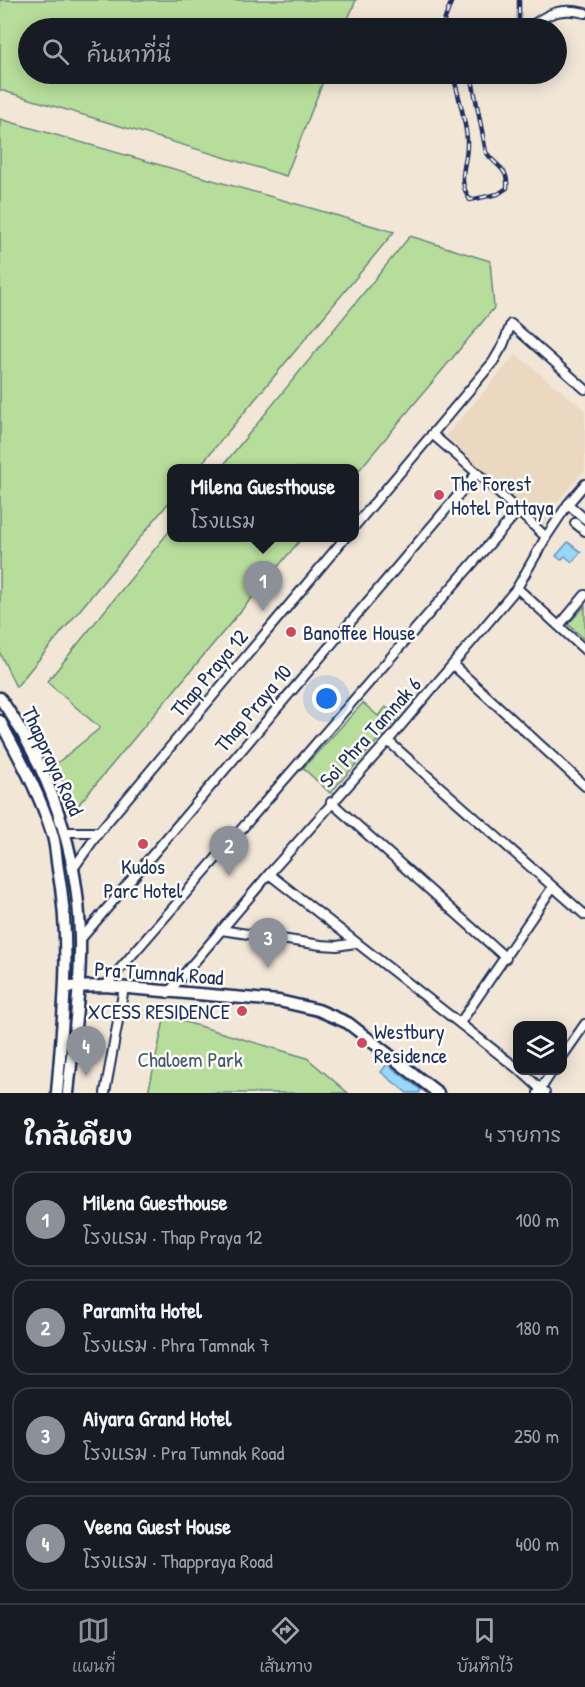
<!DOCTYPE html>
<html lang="th">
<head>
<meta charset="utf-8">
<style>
  body { margin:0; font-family:"Patrick Hand","Playpen Sans Thai",sans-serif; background:#242831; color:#f1f3f6 }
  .controls { position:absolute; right:18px; bottom:18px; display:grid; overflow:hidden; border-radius:12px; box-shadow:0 3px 15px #0003 }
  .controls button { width:54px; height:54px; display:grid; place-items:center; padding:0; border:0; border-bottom:2px solid #363941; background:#171b24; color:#f1f3f6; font:30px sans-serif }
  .you { position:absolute; left:327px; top:699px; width:21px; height:21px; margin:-15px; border:4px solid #fff; border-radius:50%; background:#1a73e8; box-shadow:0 0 0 9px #1a73e833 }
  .badge { display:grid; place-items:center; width:39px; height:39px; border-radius:50%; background:#8c9099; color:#fff; font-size:20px; font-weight:700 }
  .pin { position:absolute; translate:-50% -50px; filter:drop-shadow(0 2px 3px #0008) }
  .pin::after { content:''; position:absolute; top:32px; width:21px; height:18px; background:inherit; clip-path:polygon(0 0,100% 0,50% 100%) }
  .popup { position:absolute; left:167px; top:464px; width:192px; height:78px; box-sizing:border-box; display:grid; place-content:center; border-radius:12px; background:#171b24; filter:drop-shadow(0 2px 4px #0005); font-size:20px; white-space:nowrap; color:#9ea1a6 }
  .popup b { font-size:22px; color:#f1f3f6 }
  .popup::after { content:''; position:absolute; left:50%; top:100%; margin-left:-12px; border:12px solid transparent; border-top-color:#171b24 }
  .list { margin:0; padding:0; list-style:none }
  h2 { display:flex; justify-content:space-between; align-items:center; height:78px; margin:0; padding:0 24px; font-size:26px }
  h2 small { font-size:20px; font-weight:400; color:#9ea1a6 }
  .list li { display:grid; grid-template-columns:39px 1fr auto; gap:18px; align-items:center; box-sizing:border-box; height:96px; margin:0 12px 12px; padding:0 12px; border:2px solid #363941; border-radius:18px }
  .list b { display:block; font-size:22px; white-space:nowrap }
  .list p { margin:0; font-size:20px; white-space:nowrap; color:#9ea1a6 }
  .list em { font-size:20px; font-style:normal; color:#9ea1a6 }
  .icon { flex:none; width:33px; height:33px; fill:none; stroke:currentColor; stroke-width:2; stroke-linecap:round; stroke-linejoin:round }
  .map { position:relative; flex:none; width:585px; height:1093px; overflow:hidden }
  .search { position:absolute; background:#171b24; box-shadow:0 3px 15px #0003; left:18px; right:18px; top:18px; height:66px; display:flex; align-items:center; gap:15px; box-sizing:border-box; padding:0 21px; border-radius:33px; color:#9ea1a6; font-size:22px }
  .sheet { height:510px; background:#171b24 }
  nav { display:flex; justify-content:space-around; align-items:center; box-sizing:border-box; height:84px; border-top:2px solid #363941; background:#171b24; font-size:16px; color:#9ea1a6 }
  nav a { display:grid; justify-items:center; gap:3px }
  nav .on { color:#8c9099 }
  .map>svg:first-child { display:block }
  .built { fill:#ead9c0 }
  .green { fill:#b6de9a; stroke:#68867c; stroke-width:1.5 }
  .water { fill:#97d8f9; stroke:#6594bb; stroke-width:1.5 }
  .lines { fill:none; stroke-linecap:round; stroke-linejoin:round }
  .street-casing { stroke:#1b2f5e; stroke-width:12 }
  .secondary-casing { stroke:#1b2f5e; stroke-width:15 }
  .street { stroke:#fdfcf7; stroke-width:8 }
  .secondary { stroke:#fdfcf7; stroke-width:10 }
  .rail-casing { stroke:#1b2f5e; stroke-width:4.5 }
  .rail { stroke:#fdfcf7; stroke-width:2; stroke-dasharray:7; stroke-linecap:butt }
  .poi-dot { fill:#d1495b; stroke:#fdfcf7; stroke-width:2 }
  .labels { text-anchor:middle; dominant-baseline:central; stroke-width:5; stroke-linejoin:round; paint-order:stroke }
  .poi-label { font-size:21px; fill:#1b2f5e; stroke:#fdfcf7; text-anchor:start }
  .street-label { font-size:21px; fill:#1b2f5e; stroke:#fdfcf7 }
  .park-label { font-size:21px; fill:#425b6d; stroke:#fdfcf7 }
</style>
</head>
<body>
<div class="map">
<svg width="585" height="1093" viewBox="0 0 585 1093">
  <rect width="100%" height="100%" fill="#f2e7d7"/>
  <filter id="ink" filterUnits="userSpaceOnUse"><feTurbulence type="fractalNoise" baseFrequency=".0167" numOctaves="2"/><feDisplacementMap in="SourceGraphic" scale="12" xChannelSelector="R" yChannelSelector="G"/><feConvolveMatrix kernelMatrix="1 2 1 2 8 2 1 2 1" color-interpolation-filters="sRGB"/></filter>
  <g filter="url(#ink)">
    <polygon class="built" points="516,354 585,410 585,470 558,501 543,526 446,436"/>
    <g class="green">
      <polygon points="0,0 356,0 344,28 28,28 28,74 326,74 286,176 0,90"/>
      <polygon points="0,119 394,232 198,468 172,468 171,500 16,687 0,653"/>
      <polygon points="410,236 490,261 494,308 355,475 354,468 221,468"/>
      <polygon points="171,529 172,538 302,538 74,810 56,764 100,728 47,682"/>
      <polygon points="585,606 585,640 568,624"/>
      <polygon points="363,703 378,716 386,707 398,718 330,793 303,768"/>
      <polygon points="165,1016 307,1058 348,1093 148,1093"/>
    </g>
    <g class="water">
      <polygon points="568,542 581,552 572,562 565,556 561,560 556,556"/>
      <polygon points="387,1064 421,1090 419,1093 407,1093 381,1072"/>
    </g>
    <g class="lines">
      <g class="street-casing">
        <g id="street">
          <path d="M 529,28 C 547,13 561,7 585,13"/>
          <polyline points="432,434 477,473 546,537"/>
          <polyline points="568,504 585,519"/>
          <polyline points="575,523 585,531"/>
          <polyline points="354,527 493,362 503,345 511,324 585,389"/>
          <polyline points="517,588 585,650"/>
          <polyline points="559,626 585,595"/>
          <polyline points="453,665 585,786"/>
          <polyline points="388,741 585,915"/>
          <polyline points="331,802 506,958"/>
          <polyline points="65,832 99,832"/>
          <polyline points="73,869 99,832 345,538"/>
          <polyline points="269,874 518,1069"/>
          <polyline points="221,930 321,945 337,946 355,943"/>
          <polyline points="80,940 477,473"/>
          <polyline points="105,986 519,510"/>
          <polyline points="168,993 269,874 388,741 517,588 546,537 568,504 585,484"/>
          <polyline points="460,1023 552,888"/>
          <polyline points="562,1057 585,1024"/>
          <polyline points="520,1070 545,1093"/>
          <polyline points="105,1093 124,988"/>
          <polyline points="538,1093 553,1070"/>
        </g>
      </g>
      <g class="secondary-casing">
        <g id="secondary">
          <path d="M 0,698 C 49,767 79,853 80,938 C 81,989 73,1042 68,1093"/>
          <path d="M 0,721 C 19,757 40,794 52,833 C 56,844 56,857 58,869 C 72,944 63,1018 57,1093"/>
          <polyline points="66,987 105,986 279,1001 318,1010 348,1023 438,1093"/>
        </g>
      </g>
      <use href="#street" class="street"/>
      <use href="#secondary" class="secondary"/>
      <g class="rail-casing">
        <g id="rail">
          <polyline points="444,28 443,24 452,0"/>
          <polyline points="519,28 519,0"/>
          <path d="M 453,74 C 457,92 468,127 467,144 C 467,167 456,178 470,200 L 498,194 L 507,188 C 509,168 496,167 486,152 L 471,74"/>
        </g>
      </g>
      <use href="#rail" class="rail"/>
    </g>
  </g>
  <g class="poi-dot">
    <circle cx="439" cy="495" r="6"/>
    <circle cx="291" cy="632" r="6"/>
    <circle cx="143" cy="844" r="6"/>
    <circle cx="242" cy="1011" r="6"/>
    <circle cx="362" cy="1043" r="6"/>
  </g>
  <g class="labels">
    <g class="poi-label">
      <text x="451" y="483">The Forest<tspan x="451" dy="24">Hotel Pattaya</tspan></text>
      <text x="303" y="632">Banoffee House</text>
      <text x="143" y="866" text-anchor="middle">Kudos<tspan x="143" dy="24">Parc Hotel</tspan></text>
      <text x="230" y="1011" text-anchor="end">XCESS RESIDENCE</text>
      <text x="374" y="1031">Westbury<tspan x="374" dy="24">Residence</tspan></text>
    </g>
    <g class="street-label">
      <text transform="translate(209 673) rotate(-50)">Thap Praya 12</text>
      <text transform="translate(253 708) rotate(-50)">Thap Praya 10</text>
      <text transform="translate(370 732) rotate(-48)">Soi Phra Tamnak 6</text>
      <text transform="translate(53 761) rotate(65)">Thappraya Road</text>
      <text transform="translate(159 973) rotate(4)">Pra Tumnak Road</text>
    </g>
    <g class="park-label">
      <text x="190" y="1059">Chaloem Park</text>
    </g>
  </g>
</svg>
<div class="controls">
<button><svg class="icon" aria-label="layers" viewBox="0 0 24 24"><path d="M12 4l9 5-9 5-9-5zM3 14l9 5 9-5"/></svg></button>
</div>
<div class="you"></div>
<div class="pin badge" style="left:263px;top:611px">1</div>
<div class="popup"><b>Milena Guesthouse</b>โรงแรม</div>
<div class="pin badge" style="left:229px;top:876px">2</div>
<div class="pin badge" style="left:268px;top:968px">3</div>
<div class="pin badge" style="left:86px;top:1076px">4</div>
<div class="search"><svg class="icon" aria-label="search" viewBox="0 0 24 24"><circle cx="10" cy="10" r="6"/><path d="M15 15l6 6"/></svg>ค้นหาที่นี่</div>
</div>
<section class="sheet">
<h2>ใกล้เคียง<small>4 รายการ</small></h2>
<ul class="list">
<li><span class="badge">1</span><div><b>Milena Guesthouse</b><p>โรงแรม · Thap Praya 12</p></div><em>100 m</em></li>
<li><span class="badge">2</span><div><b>Paramita Hotel</b><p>โรงแรม · Phra Tamnak 7</p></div><em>180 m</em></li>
<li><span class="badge">3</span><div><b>Aiyara Grand Hotel</b><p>โรงแรม · Pra Tumnak Road</p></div><em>250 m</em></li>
<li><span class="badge">4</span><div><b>Veena Guest House</b><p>โรงแรม · Thappraya Road</p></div><em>400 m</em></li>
</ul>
</section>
<nav>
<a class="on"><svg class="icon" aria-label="map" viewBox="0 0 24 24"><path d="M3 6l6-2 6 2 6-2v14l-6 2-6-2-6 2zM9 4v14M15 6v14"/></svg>แผนที่</a>
<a><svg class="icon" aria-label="directions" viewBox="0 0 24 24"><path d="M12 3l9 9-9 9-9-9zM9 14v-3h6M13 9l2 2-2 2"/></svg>เส้นทาง</a>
<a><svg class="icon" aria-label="saved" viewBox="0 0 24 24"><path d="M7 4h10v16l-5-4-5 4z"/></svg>บันทึกไว้</a>
</nav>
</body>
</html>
